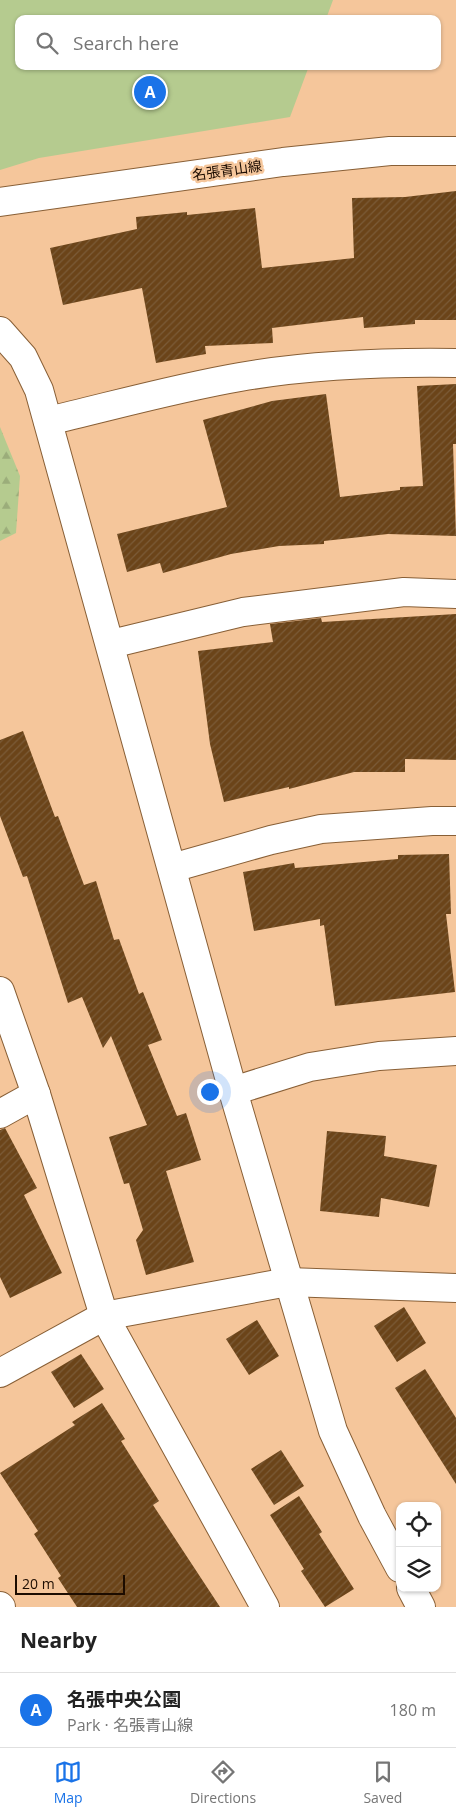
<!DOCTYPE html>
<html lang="en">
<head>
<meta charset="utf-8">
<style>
  body { margin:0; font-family:"Open Sans","Noto Sans JP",sans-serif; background:#f6f6f6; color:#222 }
  .controls { position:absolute; right:15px; bottom:15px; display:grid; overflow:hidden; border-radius:10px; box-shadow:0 1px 4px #0004 }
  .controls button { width:45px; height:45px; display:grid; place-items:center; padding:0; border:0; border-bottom:1px solid #e0e0e0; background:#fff; color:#222; font:25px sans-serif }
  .scale { position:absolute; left:15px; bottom:12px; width:110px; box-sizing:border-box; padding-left:5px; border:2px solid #1c0c00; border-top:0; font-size:14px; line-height:18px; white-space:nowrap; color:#1c0c00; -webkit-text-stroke:4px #f5c69b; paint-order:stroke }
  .you { position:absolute; left:209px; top:1091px; width:18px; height:18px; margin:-12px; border:4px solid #fff; border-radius:50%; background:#1a73e8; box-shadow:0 0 0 8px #1a73e833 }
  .badge { display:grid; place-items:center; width:32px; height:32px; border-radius:50%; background:#1a73e8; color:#fff; font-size:16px; font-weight:700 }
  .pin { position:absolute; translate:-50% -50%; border:2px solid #fff; box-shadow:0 1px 5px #0006 }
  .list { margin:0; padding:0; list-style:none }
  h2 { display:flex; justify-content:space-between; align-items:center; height:65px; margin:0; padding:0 20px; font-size:21px }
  h2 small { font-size:16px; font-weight:400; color:#767676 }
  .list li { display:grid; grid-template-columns:32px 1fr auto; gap:15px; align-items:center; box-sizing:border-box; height:75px; padding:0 20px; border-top:1px solid #e0e0e0 }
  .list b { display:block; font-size:19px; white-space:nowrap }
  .list p { margin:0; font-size:16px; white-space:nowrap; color:#767676 }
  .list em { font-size:16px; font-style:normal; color:#767676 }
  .icon { flex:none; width:28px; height:28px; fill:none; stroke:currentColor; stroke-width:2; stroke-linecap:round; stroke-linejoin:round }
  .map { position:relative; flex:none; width:456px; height:1607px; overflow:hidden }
  .search { position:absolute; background:#fff; box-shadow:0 1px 4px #0004; left:15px; right:15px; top:15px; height:55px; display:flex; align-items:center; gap:12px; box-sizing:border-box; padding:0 18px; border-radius:10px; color:#767676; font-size:19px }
  .sheet { height:140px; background:#fff }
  nav { display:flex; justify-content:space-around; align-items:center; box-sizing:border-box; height:70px; border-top:1px solid #e0e0e0; background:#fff; font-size:14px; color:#767676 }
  nav a { display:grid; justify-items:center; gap:2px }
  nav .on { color:#1a73e8 }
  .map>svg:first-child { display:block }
  .forest { fill:url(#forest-firs) }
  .park { fill:#b5cb8f }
  .building { fill:url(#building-hatch) }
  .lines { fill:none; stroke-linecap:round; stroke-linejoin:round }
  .street-casing { stroke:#885f36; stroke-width:30 }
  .secondary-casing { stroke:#885f36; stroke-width:30 }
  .street { stroke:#fff; stroke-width:28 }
  .secondary { stroke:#fff; stroke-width:28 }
  .labels { text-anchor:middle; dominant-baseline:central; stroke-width:5; stroke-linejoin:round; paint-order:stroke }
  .street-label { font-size:14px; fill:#1c0c00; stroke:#f5c69b }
</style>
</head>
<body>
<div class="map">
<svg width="456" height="1607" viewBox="0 0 456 1607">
  <defs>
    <pattern id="forest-firs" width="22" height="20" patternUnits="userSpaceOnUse" patternTransform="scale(1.25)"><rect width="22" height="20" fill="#b5cb8f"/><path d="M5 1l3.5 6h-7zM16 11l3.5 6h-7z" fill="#9bad7a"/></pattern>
    <pattern id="building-hatch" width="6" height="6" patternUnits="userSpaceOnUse" patternTransform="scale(1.25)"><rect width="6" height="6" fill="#6b4419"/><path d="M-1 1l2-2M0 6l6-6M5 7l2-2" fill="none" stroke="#7b5b38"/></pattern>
  </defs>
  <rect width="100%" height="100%" fill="#f5c69b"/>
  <polygon class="forest" points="0,427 20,476 16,533 0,541"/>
  <polygon class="park" points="0,0 333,0 326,19 19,19 19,66 309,66 290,117 39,158 0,170"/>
  <g class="building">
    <polygon points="456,191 456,320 415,320 415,324 364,328 363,317 272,328 273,343 205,346 206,354 156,363 142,288 63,305 50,248 137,229 136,217 187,212 187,215 255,208 262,268 354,258 352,198 405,197"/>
    <polygon points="456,384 456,444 453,444 456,536 388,534 324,541 324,544 279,546 231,554 163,573 160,563 127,572 117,534 227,507 203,420 272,401 326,394 340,497 400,490 400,487 423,486 417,386"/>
    <polygon points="456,614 456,760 405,759 405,772 354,772 289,789 289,787 224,802 210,744 198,651 273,642 270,624 321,618 322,622"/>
    <polygon points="23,731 55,817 58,816 84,885 96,881 114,940 119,939 139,994 143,992 162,1040 148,1045 177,1116 186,1113 201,1160 166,1171 194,1262 146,1275 136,1240 143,1230 129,1183 124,1184 109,1137 147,1125 111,1036 103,1048 82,997 68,1003 27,876 23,877 0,816 0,740"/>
    <polygon points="449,854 451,914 446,914 455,992 335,1006 324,925 320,926 320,919 254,931 243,872 294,863 295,868 398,859 398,855"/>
    <polygon points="5,1128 37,1188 24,1195 62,1273 10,1298 0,1277 0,1130"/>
    <polygon points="327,1131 386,1136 384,1156 437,1165 429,1207 381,1198 379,1217 320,1211"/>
    <polygon points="404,1307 426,1343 397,1362 374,1326"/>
    <polygon points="257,1320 279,1356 249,1375 226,1339"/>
    <polygon points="81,1354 104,1389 74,1408 51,1372"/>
    <polygon points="425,1369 456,1418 456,1484 395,1388"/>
    <polygon points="102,1403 125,1439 121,1441 159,1501 153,1505 220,1607 77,1607 58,1578 61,1576 34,1534 38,1531 0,1473 75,1425 72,1422"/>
    <polygon points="281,1450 304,1486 274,1505 251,1469"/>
    <polygon points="299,1496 322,1532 319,1534 354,1589 325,1607 301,1571 304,1569 270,1515"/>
  </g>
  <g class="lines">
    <g class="street-casing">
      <g id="street">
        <polyline points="0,331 23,357 39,390 233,1091 333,1431 372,1516 400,1568"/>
        <path d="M 48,421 C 112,406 176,388 240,377 C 309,365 387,362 456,363"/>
        <polyline points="111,644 243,612 404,592 456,594"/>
        <polyline points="172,868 271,840 321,829 432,821 456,821"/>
        <polyline points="0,991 36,1094 104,1316 265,1607"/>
        <polyline points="233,1091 310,1067 379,1056 456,1051"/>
        <polyline points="0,1114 36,1094"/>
        <polyline points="0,1373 104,1316 288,1282 456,1288"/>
        <polyline points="411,1588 421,1607"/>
        <polyline points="0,1606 1,1607"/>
      </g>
    </g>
    <g class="secondary-casing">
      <polyline id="secondary" points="0,202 283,162 390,151 456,151"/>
    </g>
    <use href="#street" class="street"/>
    <use href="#secondary" class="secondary"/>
  </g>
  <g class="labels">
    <g class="street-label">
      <text transform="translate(227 170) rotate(-8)">名張青山線</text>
    </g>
  </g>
</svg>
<div class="controls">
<button><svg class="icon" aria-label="locate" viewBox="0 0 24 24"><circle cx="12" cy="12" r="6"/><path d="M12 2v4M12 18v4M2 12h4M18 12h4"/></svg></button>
<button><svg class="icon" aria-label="layers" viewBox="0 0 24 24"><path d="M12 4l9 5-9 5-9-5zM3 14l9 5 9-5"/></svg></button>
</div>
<div class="scale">20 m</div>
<div class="you"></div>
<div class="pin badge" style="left:150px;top:92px">A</div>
<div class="search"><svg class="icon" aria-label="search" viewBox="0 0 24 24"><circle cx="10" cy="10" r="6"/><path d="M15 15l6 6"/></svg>Search here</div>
</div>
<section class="sheet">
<h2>Nearby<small></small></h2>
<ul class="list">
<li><span class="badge">A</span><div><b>名張中央公園</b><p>Park · 名張青山線</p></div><em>180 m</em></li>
</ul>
</section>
<nav>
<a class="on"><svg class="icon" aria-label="map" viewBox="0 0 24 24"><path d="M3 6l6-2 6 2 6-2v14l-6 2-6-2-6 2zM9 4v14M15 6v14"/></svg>Map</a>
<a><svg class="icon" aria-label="directions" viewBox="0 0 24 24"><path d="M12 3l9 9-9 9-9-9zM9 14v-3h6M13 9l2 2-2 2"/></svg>Directions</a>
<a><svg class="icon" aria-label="saved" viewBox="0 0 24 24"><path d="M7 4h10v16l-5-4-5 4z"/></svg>Saved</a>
</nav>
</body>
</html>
